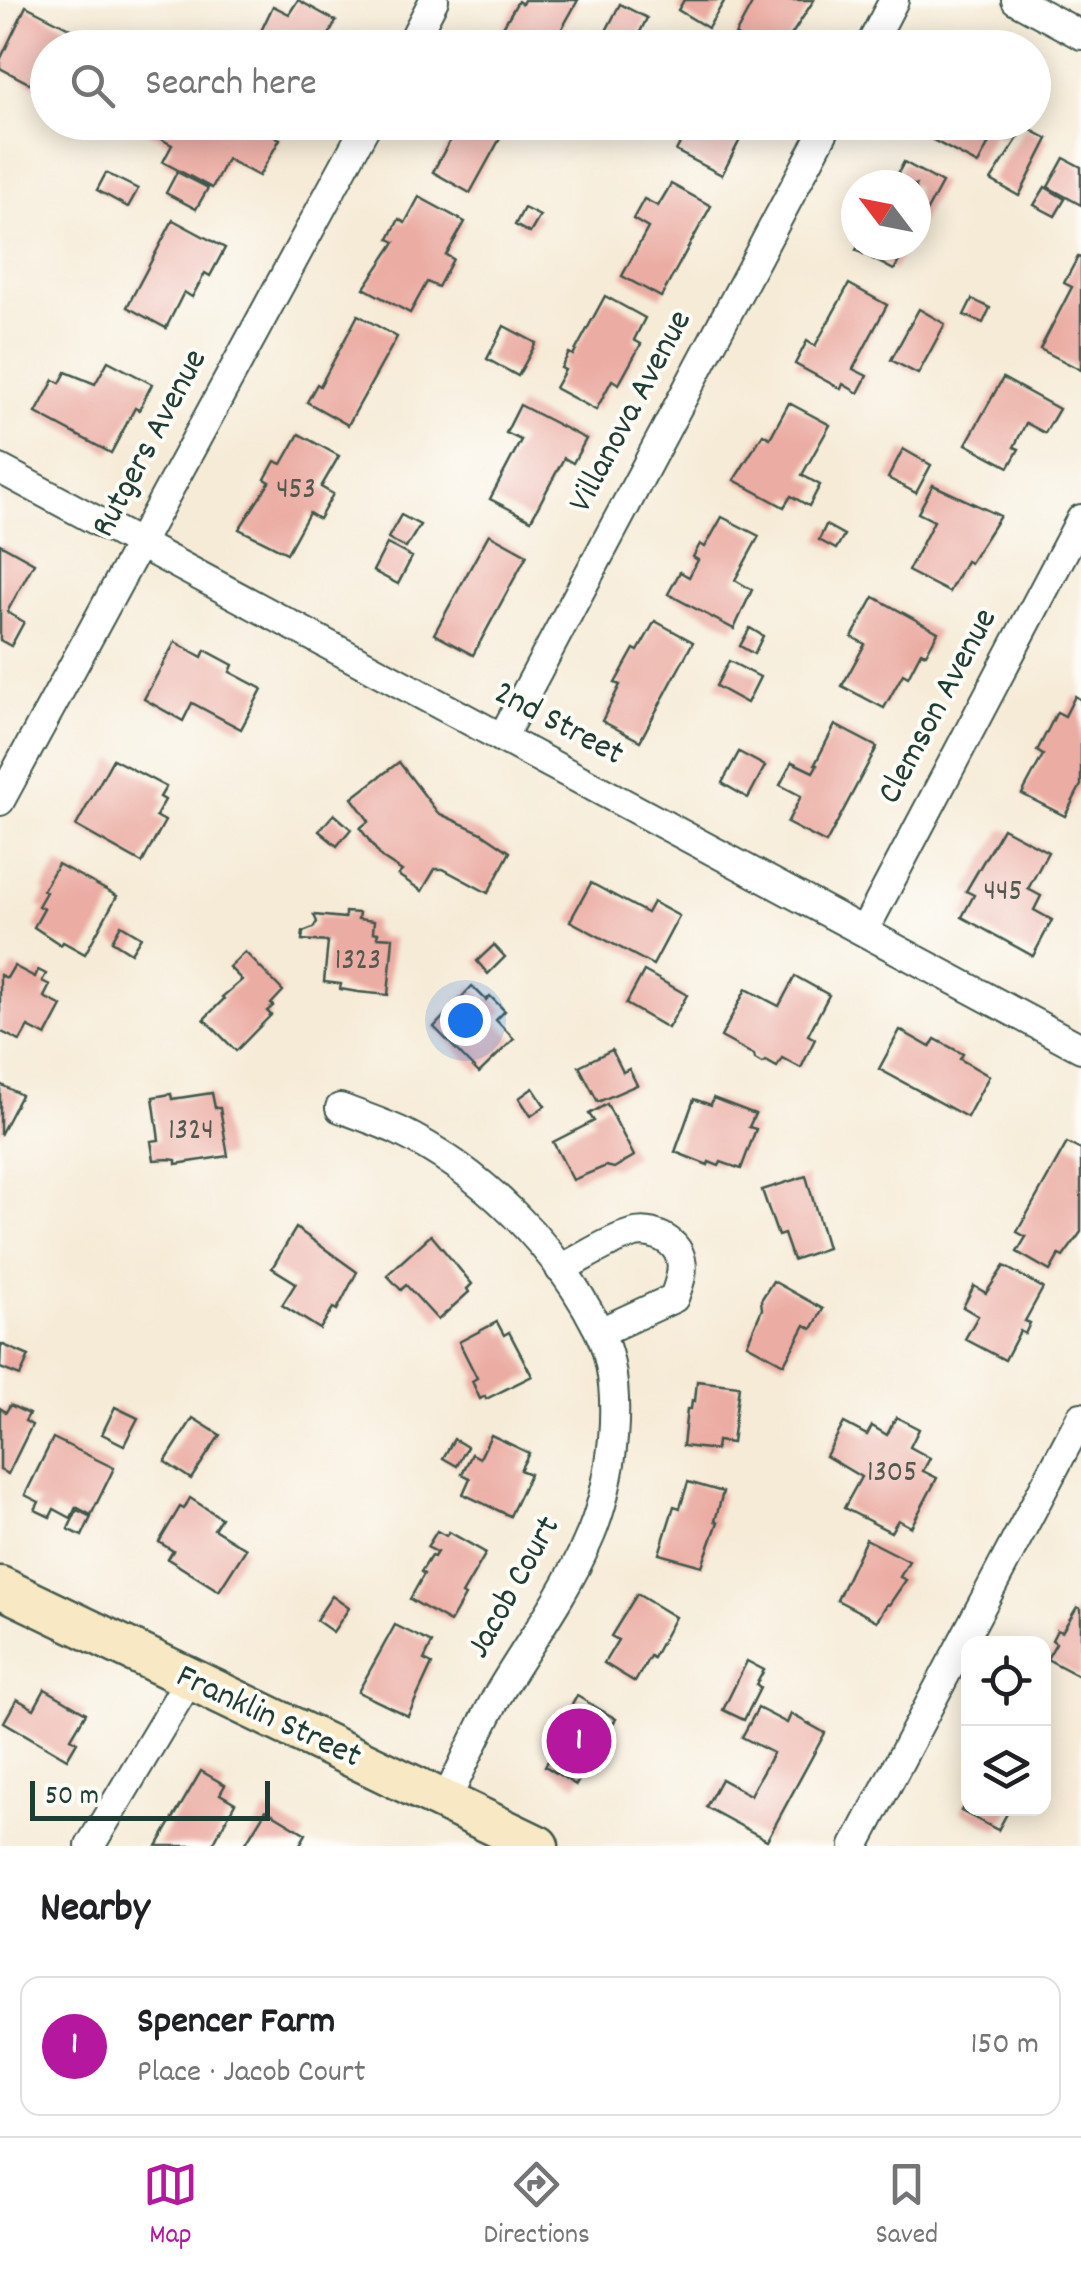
<!DOCTYPE html>
<html lang="en">
<head>
<meta charset="utf-8">
<style>
  body { margin:0; font-family:Dekko,sans-serif; background:#f6f6f6; color:#202124 }
  .controls { position:absolute; right:30px; bottom:30px; display:grid; overflow:hidden; border-radius:20px; box-shadow:0 5px 25px #0003 }
  .controls button { width:90px; height:90px; display:grid; place-items:center; padding:0; border:0; border-bottom:2px solid #e0e0e0; background:#fff; color:#202124; font:50px sans-serif }
  .compass { position:absolute; left:841px; top:170px; width:90px; height:90px; border-radius:50%; background:#fff; box-shadow:0 5px 25px #0003; rotate:302deg }
  .scale { position:absolute; left:30px; bottom:25px; width:240px; box-sizing:border-box; padding-left:10px; border:5px solid #1f3d34; border-top:0; font-size:28px; line-height:35px; white-space:nowrap; color:#1f3d34; -webkit-text-stroke:8px #fdfcf7; paint-order:stroke }
  .you { position:absolute; left:465px; top:1020px; width:35px; height:35px; margin:-25px; border:8px solid #fff; border-radius:50%; background:#1a73e8; box-shadow:0 0 0 15px #1a73e833 }
  .badge { display:grid; place-items:center; width:65px; height:65px; border-radius:50%; background:#b5179e; color:#fff; font-size:32px; font-weight:700 }
  .pin { position:absolute; translate:-50% -50%; border:5px solid #fff; box-shadow:0 2px 10px #0006 }
  .list { margin:0; padding:0; list-style:none }
  h2 { display:flex; justify-content:space-between; align-items:center; height:130px; margin:0; padding:0 40px; font-size:42px }
  h2 small { font-size:32px; font-weight:400; color:#757577 }
  .list li { display:grid; grid-template-columns:65px 1fr auto; gap:30px; align-items:center; box-sizing:border-box; height:140px; margin:0 20px 20px; padding:0 20px; border:2px solid #e0e0e0; border-radius:20px }
  .list b { display:block; font-size:38px; white-space:nowrap }
  .list p { margin:0; font-size:32px; white-space:nowrap; color:#757577 }
  .list em { font-size:32px; font-style:normal; color:#757577 }
  .icon { flex:none; width:55px; height:55px; fill:none; stroke:currentColor; stroke-width:2; stroke-linecap:round; stroke-linejoin:round }
  .map { position:relative; flex:none; width:1081px; height:1846px; overflow:hidden }
  .search { position:absolute; background:#fff; box-shadow:0 5px 25px #0003; left:30px; right:30px; top:30px; height:110px; display:flex; align-items:center; gap:25px; box-sizing:border-box; padding:0 35px; border-radius:55px; color:#757577; font-size:38px }
  .sheet { height:290px; background:#fff }
  nav { display:flex; justify-content:space-around; align-items:center; box-sizing:border-box; height:140px; border-top:2px solid #e0e0e0; background:#fff; font-size:28px; color:#757577 }
  nav a { display:grid; justify-items:center; gap:5px }
  nav .on { color:#b5179e }
  .map>svg:first-child { display:block }
  .building { fill:#ebaca3 }
  .lines { fill:none; stroke-linecap:round; stroke-linejoin:round }
  .street-casing { stroke:#3f574c; stroke-width:32 }
  .secondary-casing { stroke:#3f574c; stroke-width:45 }
  .street { stroke:#fff; stroke-width:28 }
  .secondary { stroke:#f8e8c3; stroke-width:40 }
  .labels { text-anchor:middle; dominant-baseline:central; stroke-width:8; stroke-linejoin:round; paint-order:stroke }
  .number-label { font-size:30px; fill:#525950 }
  .street-label { font-size:35px; fill:#1f3d34; stroke:#fdfcf7 }
</style>
</head>
<body>
<div class="map">
<svg width="1081" height="1846" viewBox="0 0 1081 1846">
  <rect width="100%" height="100%" fill="#fdfcf7"/>
  <filter id="ink" filterUnits="userSpaceOnUse"><feTurbulence type="fractalNoise" baseFrequency=".01" numOctaves="2"/><feDisplacementMap in="SourceGraphic" scale="20" xChannelSelector="R" yChannelSelector="G"/><feConvolveMatrix kernelMatrix="1 2 1 2 8 2 1 2 1" color-interpolation-filters="sRGB"/></filter>
  <filter id="wash" filterUnits="userSpaceOnUse"><feTurbulence type="fractalNoise" baseFrequency=".0048" numOctaves="4" result="noise"/><feDisplacementMap in="SourceGraphic" scale="40" xChannelSelector="R" yChannelSelector="G"/><feGaussianBlur stdDeviation="2.25" result="paint"/><feColorMatrix in="noise" values="0 0 0 0 0 0 0 0 0 0 0 0 0 0 0 0 0 1.4 0 .05"/><feComposite in="paint" operator="in"/></filter>
  <g filter="url(#wash)">
    <rect width="100%" height="100%" fill="#f6ebd7"/>
    <g id="blocks">
      <g class="building">
        <polygon points="298,0 336,21 328,37 333,39 329,48 253,48 273,6 289,14"/>
        <polygon points="524,0 578,0 551,48 500,48 504,41 497,37 518,1 522,4"/>
        <polygon points="684,0 725,0 708,28 678,10"/>
        <polygon points="754,0 814,0 783,48 758,48 735,35"/>
        <polygon points="620,4 647,18 632,48 604,35"/>
        <polygon points="26,6 77,32 69,48 48,48 48,75 40,89 0,68 0,60"/>
        <polygon points="129,122 249,122 280,139 259,176 227,159 212,188 163,162 172,145"/>
        <polygon points="460,122 509,122 470,193 433,172"/>
        <polygon points="691,122 749,122 722,175 676,151"/>
        <polygon points="924,122 1011,122 1002,138 994,133 978,164 918,132"/>
        <polygon points="1025,127 1048,139 1019,196 991,180"/>
        <polygon points="1064,158 1081,167 1081,205 1048,187"/>
        <polygon points="904,162 942,183 916,231 916,185 892,185"/>
        <polygon points="177,172 208,188 196,209 166,193"/>
        <polygon points="106,173 138,189 128,207 97,190"/>
        <polygon points="671,184 711,206 661,297 622,276 648,228 633,219 644,199 658,206"/>
        <polygon points="1045,187 1065,199 1055,216 1034,205"/>
        <polygon points="419,197 465,222 446,255 453,259 438,287 427,282 410,313 364,288 395,242 389,239 399,219 405,223"/>
        <polygon points="524,208 540,216 530,233 515,225"/>
        <polygon points="173,220 225,248 210,276 205,273 192,297 184,292 166,328 127,307"/>
        <polygon points="859,245 908,245 894,270 856,250"/>
        <polygon points="1078,257 1081,258 1081,370 1040,349 1072,287 1064,283"/>
        <polygon points="849,284 887,305 853,369 867,376 858,393 843,384 841,389 795,364 807,341 815,346"/>
        <polygon points="605,296 645,318 634,340 641,344 619,384 612,380 596,410 555,388 565,370 561,368 569,353 573,355"/>
        <polygon points="972,299 990,308 983,323 964,315"/>
        <polygon points="919,309 945,324 918,374 891,360"/>
        <polygon points="358,315 397,337 348,425 307,402 317,384 320,386"/>
        <polygon points="504,326 536,343 518,376 487,359"/>
        <polygon points="108,361 152,384 139,410 135,408 111,453 36,413 54,380 60,383 66,372 95,384"/>
        <polygon points="1003,378 1059,409 1045,433 1026,423 1014,447 1019,449 1009,467 966,444"/>
        <polygon points="789,403 830,425 802,475 820,485 809,506 791,496 784,507 734,480 763,434 770,438"/>
        <polygon points="520,405 586,439 573,463 564,458 531,520 490,499 521,440 506,433"/>
        <polygon points="299,434 339,456 321,487 333,494 319,519 309,513 287,553 239,529 270,482 265,479 275,461 282,464"/>
        <polygon points="903,449 931,465 916,493 888,478"/>
        <polygon points="933,485 1000,516 970,563 966,561 949,592 908,571 934,521 918,513"/>
        <polygon points="401,515 420,525 406,548 388,538"/>
        <polygon points="722,517 759,536 735,580 752,590 734,629 668,594 680,572 689,577 698,560 693,557 700,544 705,547"/>
        <polygon points="826,525 844,535 836,549 819,540"/>
        <polygon points="489,534 527,555 473,655 434,634"/>
        <polygon points="0,544 34,563 7,612 24,622 11,646 0,640"/>
        <polygon points="387,544 412,557 398,584 373,571"/>
        <polygon points="874,597 938,632 926,654 921,652 908,677 903,674 884,708 842,686 865,644 852,637"/>
        <polygon points="655,621 693,642 640,741 602,721 620,685 615,683 634,649 638,651"/>
        <polygon points="750,628 763,636 754,654 740,646"/>
        <polygon points="175,642 202,657 205,650 233,665 230,672 262,689 241,729 192,703 183,721 144,699"/>
        <polygon points="729,661 760,677 747,703 716,686"/>
        <polygon points="1075,696 1081,700 1081,785 1065,816 1022,794 1043,755 1037,751 1057,712 1065,716"/>
        <polygon points="835,725 877,747 826,843 787,823 801,796 780,785 792,762 813,772 817,765 815,764"/>
        <polygon points="739,752 765,766 748,798 722,783"/>
        <polygon points="113,759 166,787 160,797 165,800 156,816 165,821 142,863 76,826"/>
        <polygon points="399,762 438,813 482,833 510,852 488,893 443,869 435,869 422,891 398,875 402,871 382,858 360,828 369,821 352,798"/>
        <polygon points="334,814 351,829 337,846 319,831"/>
        <polygon points="1003,828 1048,852 1028,889 1041,896 1034,910 1052,920 1033,956 962,917 974,895 966,891"/>
        <polygon points="58,864 117,896 85,954 63,942 61,945 34,927 44,909 38,906 46,892 43,890"/>
        <polygon points="591,883 647,913 653,902 679,916 653,965 570,921"/>
        <polygon points="345,912 359,913 358,919 374,921 373,932 378,933 377,937 393,938 388,995 358,992 340,989 341,984 324,982 328,942 302,940 303,932 313,928 317,922 314,915 345,918"/>
        <polygon points="121,925 141,937 131,953 112,941"/>
        <polygon points="494,945 505,957 488,974 477,961"/>
        <polygon points="245,952 283,991 271,1004 273,1006 267,1011 271,1015 236,1051 204,1019 224,999 222,997 242,980 229,967"/>
        <polygon points="14,966 35,977 38,970 46,974 42,981 50,985 44,997 62,1006 46,1036 28,1027 20,1041 0,1031 0,975 7,978"/>
        <polygon points="644,971 687,995 668,1028 626,1004"/>
        <polygon points="795,976 829,995 808,1035 815,1039 801,1068 782,1058 777,1067 766,1061 762,1063 755,1059 754,1055 721,1037 746,989 779,1006"/>
        <polygon points="472,986 486,1000 490,996 505,1011 496,1020 514,1039 479,1073 434,1027"/>
        <polygon points="900,1030 930,1047 935,1039 963,1054 960,1059 989,1076 967,1117 879,1069"/>
        <polygon points="612,1050 623,1072 629,1069 637,1085 598,1102 579,1066"/>
        <polygon points="0,1084 21,1095 0,1135"/>
        <polygon points="533,1088 545,1106 531,1116 519,1098"/>
        <polygon points="212,1093 215,1108 220,1108 228,1156 176,1164 176,1160 169,1159 154,1160 151,1141 159,1140 153,1097 171,1094 172,1099"/>
        <polygon points="713,1098 755,1114 749,1127 756,1129 741,1169 721,1162 719,1166 709,1162 708,1165 675,1152 694,1099 711,1105"/>
        <polygon points="607,1104 634,1156 614,1168 606,1166 573,1180 553,1142 594,1121 589,1114"/>
        <polygon points="1067,1143 1081,1150 1081,1232 1063,1257 1059,1255 1050,1271 1017,1252 1026,1237 1017,1232"/>
        <polygon points="806,1176 827,1248 793,1260 784,1234 778,1236 762,1190"/>
        <polygon points="296,1228 357,1272 337,1310 333,1308 320,1329 282,1305 296,1283 272,1268"/>
        <polygon points="431,1235 472,1284 467,1289 469,1292 438,1320 406,1285 401,1290 387,1275"/>
        <polygon points="1004,1266 1043,1288 1025,1321 1030,1323 1025,1334 1020,1331 1005,1360 965,1339 978,1316 963,1307 974,1286 986,1293"/>
        <polygon points="773,1281 823,1309 812,1329 805,1325 784,1364 747,1344 762,1309 761,1300"/>
        <polygon points="497,1322 504,1335 509,1332 532,1376 486,1399 485,1396 480,1399 472,1381 477,1378 459,1342"/>
        <polygon points="1,1344 29,1356 20,1376 0,1368"/>
        <polygon points="697,1381 739,1386 732,1443 717,1441 716,1450 683,1446 687,1409 691,1409 692,1400 695,1401"/>
        <polygon points="10,1405 29,1414 25,1421 32,1425 8,1474 0,1470 0,1408 6,1412"/>
        <polygon points="115,1407 138,1418 124,1445 102,1434"/>
        <polygon points="896,1417 919,1429 910,1447 930,1458 923,1471 937,1478 911,1527 898,1520 891,1532 844,1508 861,1477 826,1456 844,1423 867,1435 872,1426 887,1435"/>
        <polygon points="193,1418 220,1435 191,1479 165,1462"/>
        <polygon points="491,1435 529,1453 520,1470 530,1474 510,1516 463,1494 470,1478 462,1474 472,1454 480,1458"/>
        <polygon points="53,1438 114,1468 91,1515 76,1507 71,1518 54,1509 50,1517 35,1510 39,1502 25,1495"/>
        <polygon points="454,1439 467,1447 457,1466 443,1458"/>
        <polygon points="688,1482 723,1492 715,1521 718,1522 702,1566 659,1554 674,1506 680,1508"/>
        <polygon points="190,1498 221,1518 214,1529 246,1549 219,1591 168,1559 173,1551 159,1542 180,1507 184,1509"/>
        <polygon points="77,1510 91,1517 82,1536 68,1529"/>
        <polygon points="437,1531 446,1536 449,1532 486,1553 462,1594 465,1596 450,1622 410,1599 424,1574 421,1572 431,1556 434,1557 437,1552 427,1547"/>
        <polygon points="866,1539 909,1561 900,1577 906,1580 889,1605 887,1604 877,1621 837,1600"/>
        <polygon points="637,1594 675,1617 653,1658 650,1656 635,1682 604,1663 618,1640 611,1636"/>
        <polygon points="332,1596 349,1608 333,1632 316,1620"/>
        <polygon points="1077,1607 1081,1609 1081,1677 1047,1659 1056,1643 1052,1640 1057,1630 1062,1632"/>
        <polygon points="395,1625 432,1643 424,1660 432,1664 408,1716 358,1692"/>
        <polygon points="747,1661 764,1670 756,1685 760,1688 744,1720 723,1710"/>
        <polygon points="45,1689 86,1713 71,1738 77,1742 67,1759 4,1722 17,1699 34,1709"/>
        <polygon points="577,1696 616,1719 576,1785 545,1766 559,1743 552,1739"/>
        <polygon points="758,1708 787,1723 791,1714 825,1733 767,1840 706,1807 721,1779 750,1795 773,1753 742,1737"/>
        <polygon points="201,1771 225,1785 220,1794 235,1803 214,1842 211,1846 157,1846"/>
        <polygon points="968,1797 968,1808 1010,1808 998,1830 961,1811"/>
        <polygon points="266,1810 306,1834 299,1846 244,1846"/>
      </g>
    </g>
  </g>
  <g filter="url(#ink)">
    <use href="#blocks" fill-opacity="0" stroke="#3f574c" stroke-width="2.5"/>
    <g class="lines">
      <g class="street-casing">
        <g id="street">
          <polyline points="1016,0 1081,35"/>
          <polyline points="409,48 434,0"/>
          <polyline points="869,48 894,0"/>
          <polyline points="0,469 1081,1048"/>
          <polyline points="502,738 829,122"/>
          <polyline points="0,801 368,122"/>
          <polyline points="864,931 1081,519"/>
          <path d="M 340,1108 C 359,1115 379,1122 397,1130 C 481,1170 557,1247 598,1329 C 627,1386 613,1488 587,1543 C 564,1596 528,1644 499,1693 C 479,1728 463,1766 445,1802"/>
          <path d="M 560,1269 C 583,1258 607,1241 631,1234 C 650,1228 677,1239 681,1260 C 684,1273 678,1286 674,1298 L 600,1332"/>
          <polyline points="90,1846 189,1680"/>
          <polyline points="855,1846 1081,1417"/>
        </g>
      </g>
      <g class="secondary-casing">
        <polyline id="secondary" points="0,1587 538,1846"/>
      </g>
      <use href="#street" class="street"/>
      <use href="#secondary" class="secondary"/>
    </g>
  </g>
  <g class="labels">
    <g class="number-label">
      <text x="296" y="491">453</text>
      <text x="1003" y="893">445</text>
      <text x="358" y="962">1323</text>
      <text x="191" y="1132">1324</text>
      <text x="892" y="1474">1305</text>
    </g>
    <g class="street-label">
      <text transform="translate(632 412) rotate(-62)">Villanova Avenue</text>
      <text transform="translate(151 444) rotate(-62)">Rutgers Avenue</text>
      <text transform="translate(939 707) rotate(-62)">Clemson Avenue</text>
      <text transform="translate(558 725) rotate(28)">2nd Street</text>
      <text transform="translate(515 1588) rotate(-61)">Jacob Court</text>
      <text transform="translate(268 1718) rotate(25)">Franklin Street</text>
    </g>
  </g>
</svg>
<div class="controls">
<button><svg class="icon" aria-label="locate" viewBox="0 0 24 24"><circle cx="12" cy="12" r="6"/><path d="M12 2v4M12 18v4M2 12h4M18 12h4"/></svg></button>
<button><svg class="icon" aria-label="layers" viewBox="0 0 24 24"><path d="M12 4l9 5-9 5-9-5zM3 14l9 5 9-5"/></svg></button>
</div>
<svg class="compass" viewBox="-18 -18 36 36"><path d="M0-13l5 13h-10z" fill="#e53935"/><path d="M0 13l5-13h-10z" fill="#757577"/></svg>
<div class="scale">50 m</div>
<div class="you"></div>
<div class="pin badge" style="left:579px;top:1741px">1</div>
<div class="search"><svg class="icon" aria-label="search" viewBox="0 0 24 24"><circle cx="10" cy="10" r="6"/><path d="M15 15l6 6"/></svg>Search here</div>
</div>
<section class="sheet">
<h2>Nearby<small></small></h2>
<ul class="list">
<li><span class="badge">1</span><div><b>Spencer Farm</b><p>Place · Jacob Court</p></div><em>150 m</em></li>
</ul>
</section>
<nav>
<a class="on"><svg class="icon" aria-label="map" viewBox="0 0 24 24"><path d="M3 6l6-2 6 2 6-2v14l-6 2-6-2-6 2zM9 4v14M15 6v14"/></svg>Map</a>
<a><svg class="icon" aria-label="directions" viewBox="0 0 24 24"><path d="M12 3l9 9-9 9-9-9zM9 14v-3h6M13 9l2 2-2 2"/></svg>Directions</a>
<a><svg class="icon" aria-label="saved" viewBox="0 0 24 24"><path d="M7 4h10v16l-5-4-5 4z"/></svg>Saved</a>
</nav>
</body>
</html>
